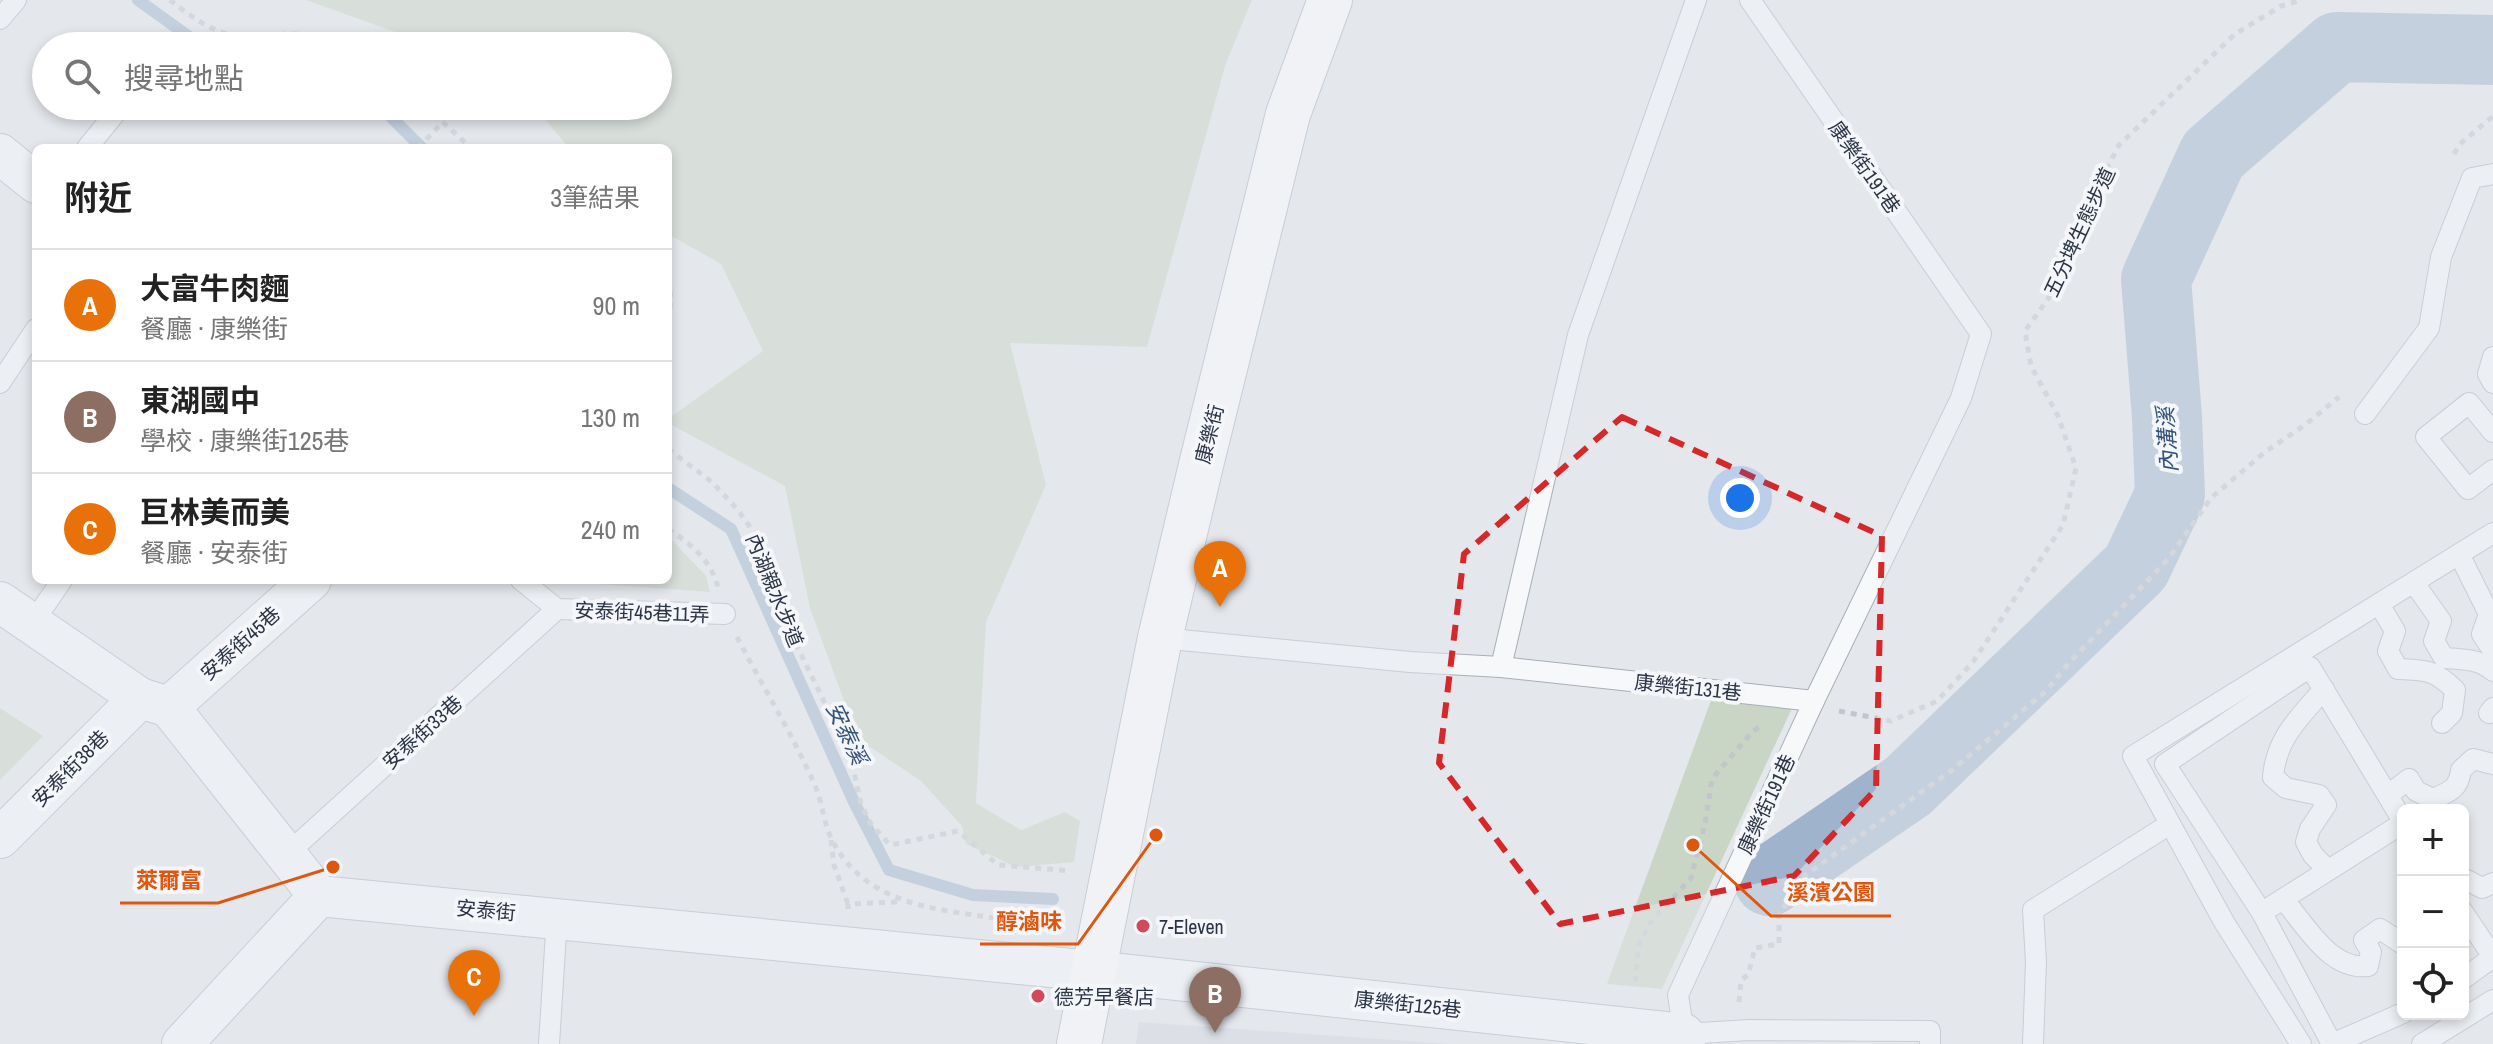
<!DOCTYPE html>
<html lang="zh-TW">
<head>
<meta charset="utf-8">
<style>
  body { margin:0; font-family:"Archivo Narrow","Noto Sans TC",sans-serif; background:#f6f6f6; color:#222 }
  .controls { position:absolute; right:24px; bottom:24px; display:grid; overflow:hidden; border-radius:12px; box-shadow:0 4px 12px #0003 }
  .controls button { width:72px; height:72px; display:grid; place-items:center; padding:0; border:0; border-bottom:2px solid #e0e0e0; background:#fff; color:#222; font:40px sans-serif }
  .you { position:absolute; left:1740px; top:498px; width:28px; height:28px; margin:-20px; border:6px solid #fff; border-radius:50%; background:#1a73e8; box-shadow:0 0 0 12px #1a73e833 }
  .badge { display:grid; place-items:center; width:52px; height:52px; border-radius:50%; background:#0b8043; color:#fff; font-size:26px; font-weight:700 }
  .pin { position:absolute; translate:-50% -66px; filter:drop-shadow(0 2px 4px #0008) }
  .pin::after { content:''; position:absolute; top:42px; width:28px; height:24px; background:inherit; clip-path:polygon(0 0,100% 0,50% 100%) }
  .list { margin:0; padding:0; list-style:none }
  h2 { display:flex; justify-content:space-between; align-items:center; height:104px; margin:0; padding:0 32px; font-size:34px }
  h2 small { font-size:26px; font-weight:400; color:#767676 }
  .list li { display:grid; grid-template-columns:52px 1fr auto; gap:24px; align-items:center; box-sizing:border-box; height:112px; padding:0 32px; border-top:2px solid #e0e0e0 }
  .list b { display:block; font-size:30px; white-space:nowrap }
  .list p { margin:0; font-size:26px; white-space:nowrap; color:#767676 }
  .list em { font-size:26px; font-style:normal; color:#767676 }
  .icon { flex:none; width:44px; height:44px; fill:none; stroke:currentColor; stroke-width:2; stroke-linecap:round; stroke-linejoin:round }
  .map { position:relative; flex:none; width:2493px; height:1044px; overflow:hidden }
  .search { position:absolute; background:#fff; box-shadow:0 4px 12px #0003; left:32px; top:32px; width:640px; height:88px; display:flex; align-items:center; gap:20px; box-sizing:border-box; padding:0 28px; border-radius:44px; color:#767676; font-size:30px }
  .panel { position:absolute; background:#fff; box-shadow:0 4px 12px #0003; left:32px; top:144px; width:640px; height:440px; border-radius:12px }
  .map>svg:first-child { display:block }
  .built { fill:#d2d6de }
  .green { fill:#c9d6c5 }
  .lines { fill:none; stroke-linecap:round; stroke-linejoin:round }
  .stream { stroke:#9fb4cc; stroke-width:12 }
  .river { stroke:#9fb4cc; stroke-width:70 }
  .lane-casing { stroke:#a9aeb7; stroke-width:22 }
  .street-casing { stroke:#a9aeb7; stroke-width:42 }
  .secondary-casing { stroke:#a9aeb7; stroke-width:46 }
  .path { stroke:#c2c5cb; stroke-width:5; stroke-dasharray:6 6; stroke-linecap:butt }
  .lane { stroke:#f7f8fa; stroke-width:20 }
  .street { stroke:#f7f8fa; stroke-width:40 }
  .secondary { stroke:#fff; stroke-width:44 }
  .marked { fill:none; stroke:#d62828; stroke-width:6; stroke-dasharray:16 10; stroke-linejoin:round }
  .poi-dot { fill:#d1495b; stroke:#f4f6f9; stroke-width:3 }
  .labels { text-anchor:middle; dominant-baseline:central; stroke-width:8; stroke-linejoin:round; paint-order:stroke }
  .street-label { font-size:20px; fill:#2b3445; stroke:#f4f6f9 }
  .poi-label { font-size:20px; fill:#2b3445; stroke:#f4f6f9; text-anchor:start }
  .water-label { font-size:22px; font-style:italic; fill:#34527a; stroke:#f4f6f9 }
  .leader { fill:none; stroke:#df570f; stroke-width:3 }
  .callout-dot { fill:#df570f; stroke:#f4f6f9; stroke-width:3 }
  .callout-label { font-size:22px; text-anchor:middle; font-weight:bold; fill:#df570f; stroke:#f4f6f9; stroke-width:8; stroke-linejoin:round; paint-order:stroke }
</style>
</head>
<body>
<div class="map">
<svg width="2493" height="1044" viewBox="0 0 2493 1044">
  <rect width="100%" height="100%" fill="#e4e7ec"/>
  <polygon class="built" points="1139,1022 1449,1044 1136,1044"/>
  <g class="green">
    <polygon points="306,0 1252,0 1226,63 1147,347 1010,343 1046,485 986,622 976,803 1021,830 1065,812 1080,821 1074,862 1016,867 966,844 962,826 921,781 858,739 810,608 785,486 668,423 668,419 763,351 721,264 668,234 668,148 569,148 534,106 658,106 658,46 434,46"/>
    <polygon points="668,536 706,576 710,592 545,580 668,580"/>
    <polygon points="1713,695 1793,706 1662,989 1607,984"/>
    <polygon points="0,708 43,736 0,780"/>
  </g>
  <g class="lines">
    <g class="stream">
      <polyline points="138,0 202,46"/>
      <polyline points="380,106 422,148"/>
      <polyline points="668,488 731,529 854,802 889,870 973,895 1053,899"/>
    </g>
    <polyline class="river" points="1769,881 1908,786 2136,567 2170,495 2167,417 2156,279 2213,155 2337,47 2493,50"/>
    <g class="lane-casing">
      <g id="lane">
        <polyline points="1750,0 1981,334 1961,398 1814,701 1678,995 1684,1034 1749,1030 1930,1031 1930,1044"/>
        <polyline points="0,19 16,0"/>
        <polyline points="87,148 121,106"/>
        <polyline points="2493,357 2488,374 2493,383"/>
        <polyline points="0,383 36,329"/>
        <polyline points="2365,414 2429,328 2441,257 2472,178 2493,174"/>
        <polyline points="2493,432 2469,403 2426,437 2468,489 2493,470"/>
        <polyline points="2459,554 2489,614 2482,634 2493,651"/>
        <polyline points="521,580 557,609 725,614"/>
        <path d="M 2414,583 L 2441,621 L 2434,641 L 2444,658 C 2461,659 2480,659 2493,671"/>
        <path d="M 2379,604 L 2395,631 L 2388,651 L 2398,669 C 2426,670 2435,670 2455,690 L 2452,713 L 2442,723"/>
        <polyline points="32,624 62,580"/>
        <polyline points="1160,638 1410,662 1501,667 1814,701"/>
        <polyline points="1501,667 1578,335 1696,0"/>
        <path d="M 2324,689 C 2300,717 2276,738 2273,777 L 2286,788 L 2319,795 L 2326,805 L 2310,829 L 2306,842 L 2313,855 L 2328,870"/>
        <polyline points="2489,713 2493,708"/>
        <path d="M 2388,795 L 2409,779 L 2416,791 L 2433,799 C 2449,792 2459,789 2461,770 L 2473,759 L 2493,764"/>
        <polyline points="2403,821 2310,667 2165,764 2262,913 2332,1044 2403,1013"/>
        <polyline points="286,855 557,609"/>
        <polyline points="2463,878 2482,888 2493,883"/>
        <path d="M 2283,899 C 2305,924 2330,971 2368,966 L 2371,952 L 2364,940 L 2380,929 L 2403,944"/>
        <polyline points="2272,906 2403,823"/>
        <polyline points="2463,912 2493,957 2463,979"/>
        <polyline points="549,1044 557,917"/>
        <polyline points="2033,1044 2036,962 2033,910 2170,824"/>
        <polyline points="2301,1044 2224,922 2133,756 2493,533"/>
        <polyline points="2422,1044 2493,1000"/>
      </g>
    </g>
    <g class="street-casing">
      <g id="street">
        <polyline points="0,154 36,183"/>
        <polyline points="0,602 140,698 169,707 319,896 1092,971 1684,1034 1685,1044"/>
        <polyline points="169,707 311,580"/>
        <polyline points="0,838 140,698"/>
        <polyline points="182,1044 319,896"/>
      </g>
    </g>
    <g class="secondary-casing">
      <polyline id="secondary" points="1079,1044 1160,638 1202,461 1288,114 1330,0"/>
    </g>
    <g class="path">
      <path d="M 170,0 C 189,15 211,32 236,36 C 253,40 270,35 287,34 C 308,33 328,39 348,46"/>
      <polyline points="425,106 471,148"/>
      <polyline points="418,148 443,122"/>
      <polyline points="2454,154 2460,144 2493,116"/>
      <polyline points="668,279 671,299 668,321"/>
      <polyline points="668,449 712,482 737,509 758,538 788,628 850,754 861,804 871,824 890,845 958,831 998,865 1071,871"/>
      <path d="M 668,529 C 690,543 711,560 718,587"/>
      <path d="M 737,637 C 763,687 794,737 816,788 C 823,805 824,825 832,840 C 865,904 933,909 995,918"/>
      <polyline points="1839,711 1891,721 1937,701 1973,662 2063,525 2076,468 2058,416 2031,366 2025,331 2050,296 2067,247 2119,145 2235,34 2281,6 2301,0"/>
      <polyline points="831,840 834,865 848,904"/>
      <polyline points="848,909 848,904 900,902"/>
      <polyline points="1635,982 1639,944 1650,923 1691,878 1705,824 1712,779 1753,731 1763,725"/>
      <polyline points="1739,1002 1741,980 1748,975 1755,948 1779,944 1779,915 1803,877 1952,770 2046,691 2069,663 2169,558 2211,498 2265,452 2305,425 2339,397"/>
    </g>
    <use href="#lane" class="lane"/>
    <use href="#street" class="street"/>
    <use href="#secondary" class="secondary"/>
  </g>
  <path d="M0 0H2493V1044H0ZM 1622,417 L 1882,536 L 1876,789 L 1794,876 L 1560,924 L 1439,763 L 1464,554 Z" fill="#e4e7ec" fill-opacity=".55" fill-rule="evenodd"/>
  <path class="marked" d="M 1622,417 L 1882,536 L 1876,789 L 1794,876 L 1560,924 L 1439,763 L 1464,554 Z"/>
  <g class="poi-dot">
    <circle cx="1143" cy="926" r="8"/>
    <circle cx="1038" cy="996" r="8"/>
  </g>
  <g class="labels">
    <g class="street-label">
      <text transform="translate(1865 167) rotate(55)">康樂街191巷</text>
      <text transform="translate(2079 232) rotate(-65)">五分埤生態步道</text>
      <text transform="translate(1209 434) rotate(-76)">康樂街</text>
      <text transform="translate(775 590) rotate(68)">內湖親水步道</text>
      <text transform="translate(642 612) rotate(2)">安泰街45巷11弄</text>
      <text transform="translate(240 643) rotate(-42)">安泰街45巷</text>
      <text transform="translate(1688 687) rotate(6)">康樂街131巷</text>
      <text transform="translate(422 732) rotate(-42)">安泰街33巷</text>
      <text transform="translate(70 768) rotate(-45)">安泰街38巷</text>
      <text transform="translate(1766 804) rotate(-65)">康樂街191巷</text>
      <text transform="translate(486 910) rotate(5)">安泰街</text>
      <text transform="translate(1408 1004) rotate(6)">康樂街125巷</text>
    </g>
    <g class="poi-label">
      <text x="1159" y="926">7-Eleven</text>
      <text x="1054" y="996">德芳早餐店</text>
    </g>
    <g class="water-label">
      <text transform="translate(2167 440) rotate(-94)">內溝溪</text>
      <text transform="translate(847 733) rotate(65)">安泰溪</text>
    </g>
  </g>
  <path class="leader" d="M333 867L218 903H120M1693 845L1771 916H1891M1156 835L1078 944H980"/>
  <g class="callout-dot">
    <circle cx="333" cy="867" r="8"/>
    <circle cx="1693" cy="845" r="8"/>
    <circle cx="1156" cy="835" r="8"/>
  </g>
  <g class="callout-label">
    <text x="169" y="888">萊爾富</text>
    <text x="1831" y="900">溪濱公園</text>
    <text x="1029" y="929">醇滷味</text>
  </g>
</svg>
<div class="controls">
<button>+</button>
<button>−</button>
<button><svg class="icon" aria-label="locate" viewBox="0 0 24 24"><circle cx="12" cy="12" r="6"/><path d="M12 2v4M12 18v4M2 12h4M18 12h4"/></svg></button>
</div>
<div class="you"></div>
<div class="pin badge" style="left:1220px;top:607px;background:#e8710a">A</div>
<div class="pin badge" style="left:1215px;top:1033px;background:#8d6e63">B</div>
<div class="pin badge" style="left:474px;top:1016px;background:#e8710a">C</div>
<div class="search"><svg class="icon" aria-label="search" viewBox="0 0 24 24"><circle cx="10" cy="10" r="6"/><path d="M15 15l6 6"/></svg>搜尋地點</div>
<section class="panel">
<h2>附近<small>3筆結果</small></h2>
<ul class="list">
<li><span class="badge" style="background:#e8710a">A</span><div><b>大富牛肉麵</b><p>餐廳 · 康樂街</p></div><em>90 m</em></li>
<li><span class="badge" style="background:#8d6e63">B</span><div><b>東湖國中</b><p>學校 · 康樂街125巷</p></div><em>130 m</em></li>
<li><span class="badge" style="background:#e8710a">C</span><div><b>巨林美而美</b><p>餐廳 · 安泰街</p></div><em>240 m</em></li>
</ul>
</section>
</div>
</body>
</html>
